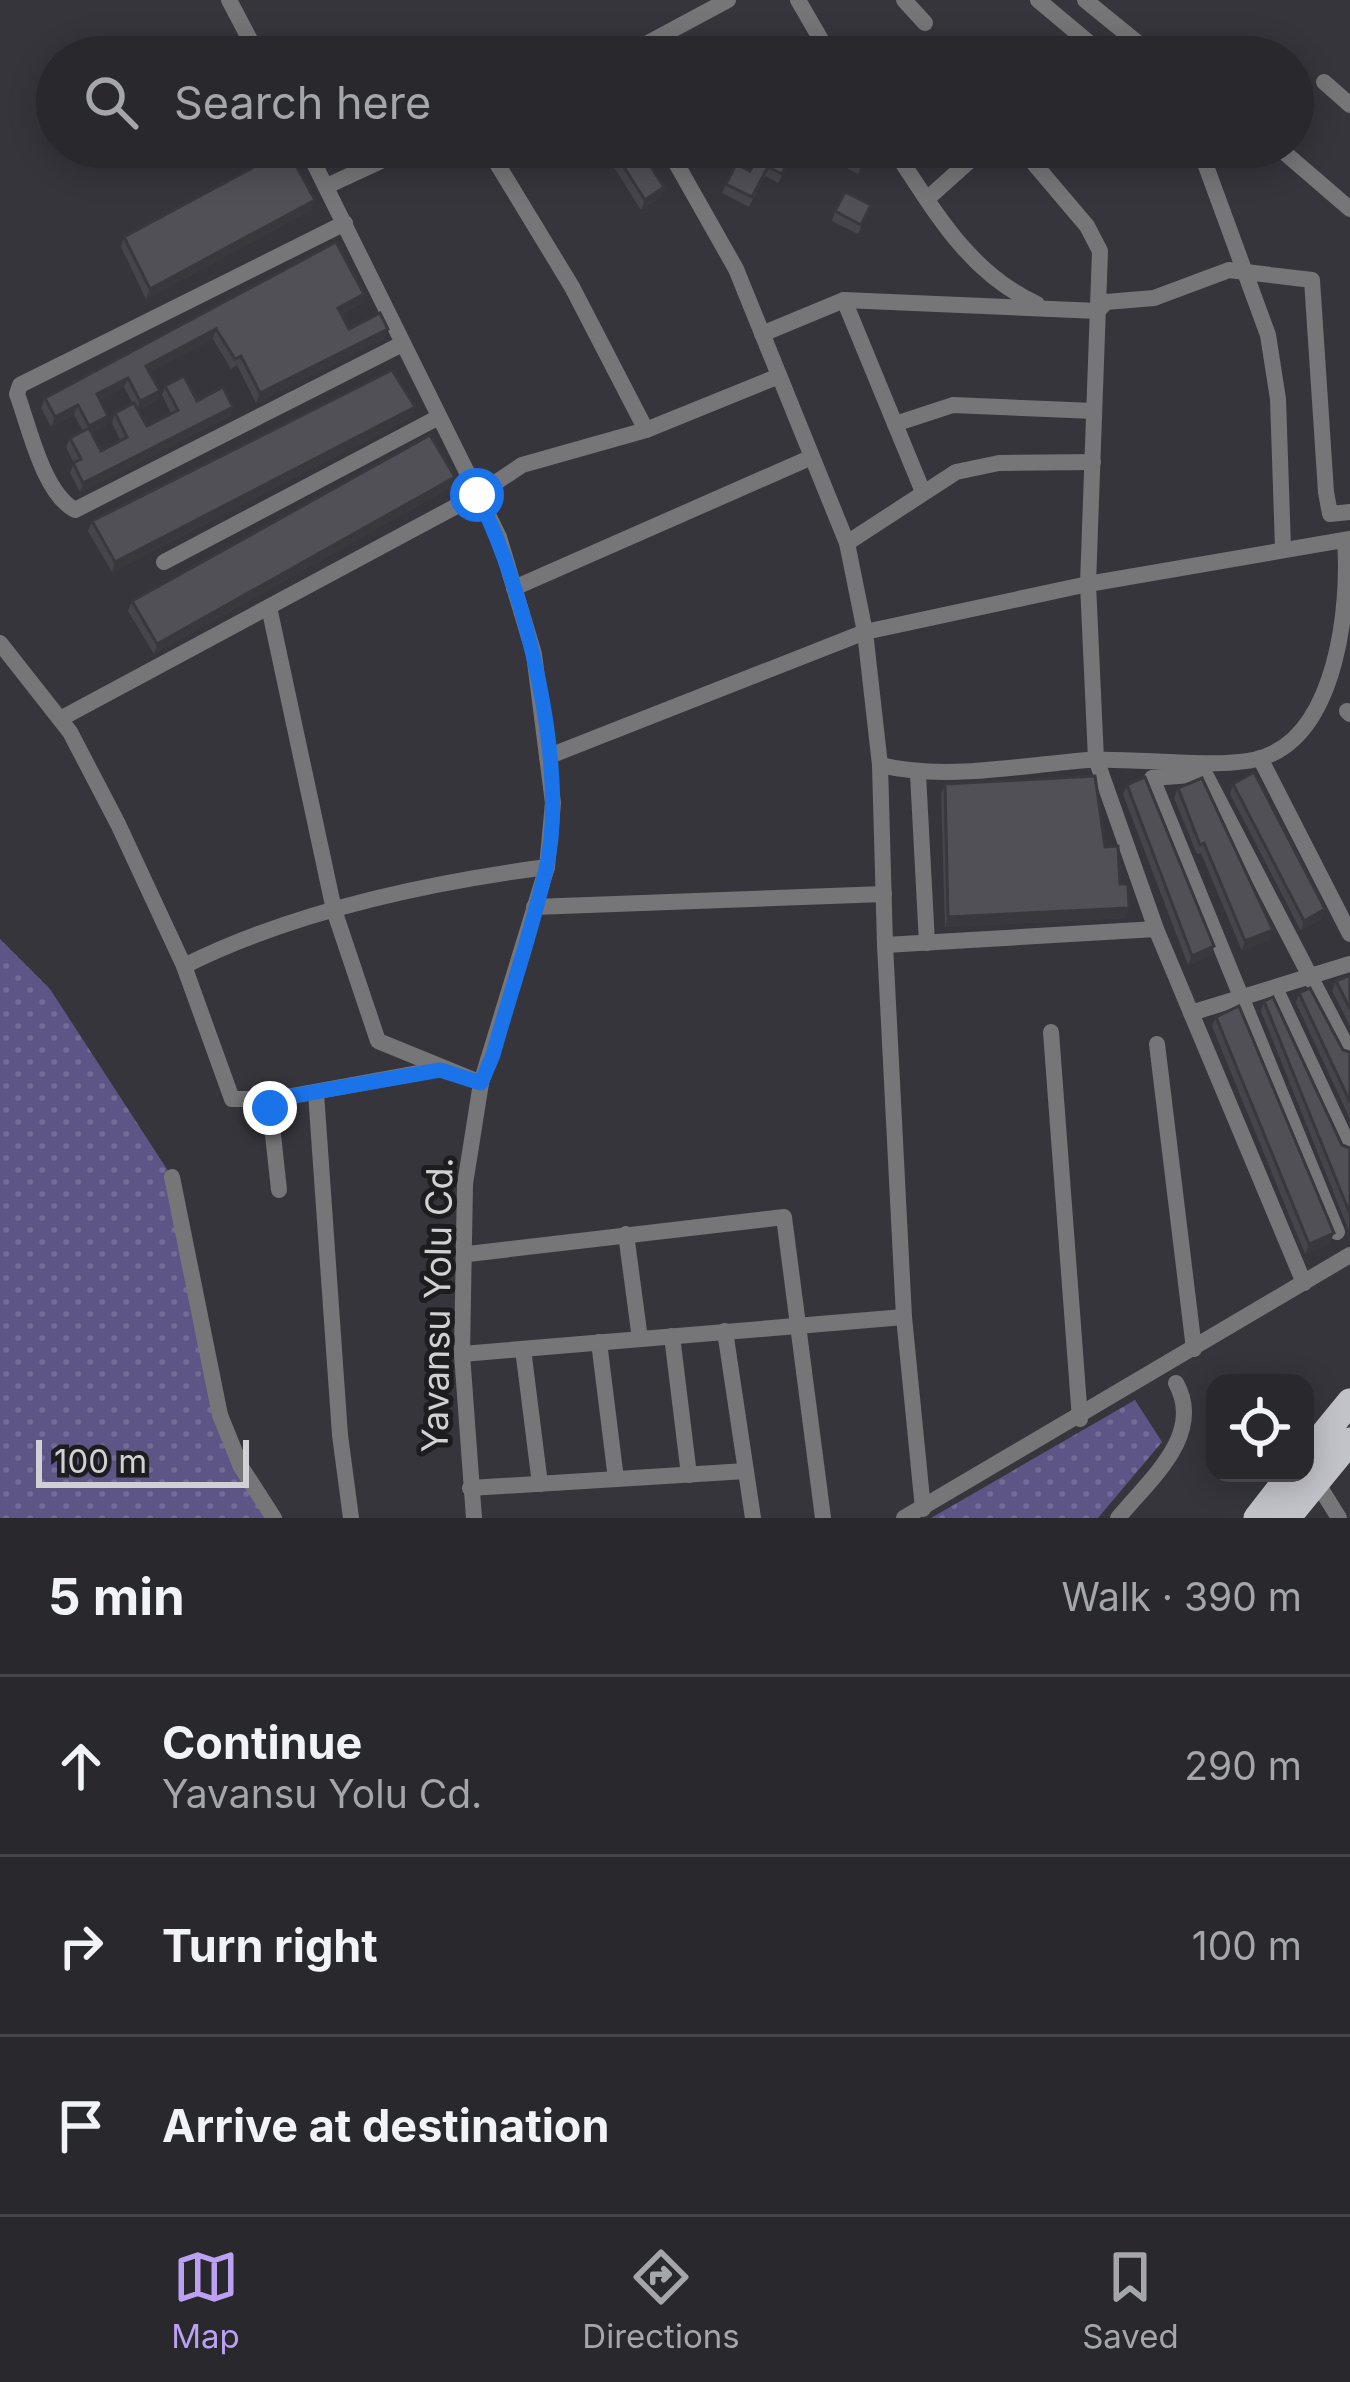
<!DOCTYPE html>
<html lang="en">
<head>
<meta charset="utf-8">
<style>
  body { margin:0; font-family:Inter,sans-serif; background:#303035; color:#f1f3f6 }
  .controls { position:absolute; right:36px; bottom:36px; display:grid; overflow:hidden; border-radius:24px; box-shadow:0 6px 30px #0003 }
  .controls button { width:108px; height:108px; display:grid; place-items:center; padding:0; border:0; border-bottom:3px solid #444449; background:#28282d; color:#f1f3f6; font:60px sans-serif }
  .scale { position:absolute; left:36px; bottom:30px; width:213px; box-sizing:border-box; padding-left:12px; border:6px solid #d1d1d5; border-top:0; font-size:33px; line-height:42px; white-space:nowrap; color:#d1d1d5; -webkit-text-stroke:9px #1d1d20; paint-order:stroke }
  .stop { position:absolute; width:36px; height:36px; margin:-27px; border:9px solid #1a73e8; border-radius:50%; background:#fff }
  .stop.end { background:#1a73e8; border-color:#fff; box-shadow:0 3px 12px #0008 }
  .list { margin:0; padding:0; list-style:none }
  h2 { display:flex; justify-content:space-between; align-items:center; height:156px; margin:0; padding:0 48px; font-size:51px }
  h2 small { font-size:39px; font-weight:400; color:#a5a6aa }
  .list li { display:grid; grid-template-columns:78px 1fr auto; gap:36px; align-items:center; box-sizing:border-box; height:180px; padding:0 48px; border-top:3px solid #444449 }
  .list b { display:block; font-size:45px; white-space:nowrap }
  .list p { margin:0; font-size:39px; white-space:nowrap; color:#a5a6aa }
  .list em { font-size:39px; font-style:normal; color:#a5a6aa }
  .icon { flex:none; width:66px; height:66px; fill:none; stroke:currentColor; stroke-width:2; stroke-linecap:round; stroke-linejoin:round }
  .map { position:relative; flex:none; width:1350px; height:1518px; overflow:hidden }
  .search { position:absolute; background:#28282d; box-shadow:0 6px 30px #0003; left:36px; right:36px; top:36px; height:132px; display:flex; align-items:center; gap:30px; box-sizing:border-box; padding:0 42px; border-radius:66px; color:#a5a6aa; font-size:45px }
  .sheet { height:696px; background:#28282d }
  nav { display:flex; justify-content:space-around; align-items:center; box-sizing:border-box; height:168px; border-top:3px solid #444449; background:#28282d; font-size:33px; color:#a5a6aa }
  nav a { display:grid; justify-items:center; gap:6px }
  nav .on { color:#bca0f2 }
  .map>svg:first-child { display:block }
  .grass { fill:url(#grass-dots) }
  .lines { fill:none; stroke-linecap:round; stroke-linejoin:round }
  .minor { stroke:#767679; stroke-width:16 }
  .trunk { stroke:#c2c2c9; stroke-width:27 }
  .wall { fill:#46454b; fill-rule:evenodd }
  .shaded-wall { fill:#39383d }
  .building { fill:#515057; stroke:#39383d; stroke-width:3 }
  .route { stroke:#1a73e8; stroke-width:15 }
  .labels { text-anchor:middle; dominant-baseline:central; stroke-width:10; stroke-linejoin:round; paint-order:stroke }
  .street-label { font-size:36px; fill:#d1d1d5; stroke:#1d1d20 }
</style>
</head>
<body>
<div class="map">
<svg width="1350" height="1518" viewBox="0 0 1350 1518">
  <defs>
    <pattern id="grass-dots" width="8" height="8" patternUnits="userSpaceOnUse" patternTransform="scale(3)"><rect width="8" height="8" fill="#5d5586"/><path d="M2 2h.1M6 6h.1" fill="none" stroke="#736c96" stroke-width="1.8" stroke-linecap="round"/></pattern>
  </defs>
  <rect width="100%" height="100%" fill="#36353c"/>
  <g class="grass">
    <polygon points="0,939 50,989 172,1177 220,1415 274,1518 0,1518"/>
    <polygon points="1135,1400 1162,1442 1098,1518 931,1518"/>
  </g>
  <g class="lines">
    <g class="minor">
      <polyline points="229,0 259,57"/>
      <polyline points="798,0 831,57"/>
      <polyline points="904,0 925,23"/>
      <polyline points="1038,0 1106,57"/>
      <polyline points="1085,0 1155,57"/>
      <polyline points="622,57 728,0"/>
      <polyline points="1324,82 1350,105"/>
      <polyline points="306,147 499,537 534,654 553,803 547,867 481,1083 465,1184 462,1354 474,1518"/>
      <polyline points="487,147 572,287 646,430"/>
      <polyline points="667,147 736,269 847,543 865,632 880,765 885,945 1156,929"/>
      <path d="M 892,147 C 934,209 967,272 1037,304"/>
      <polyline points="1020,147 1087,226 1100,251 1088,584 1096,759 1156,929 1304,1283"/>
      <polyline points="1199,147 1268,335 1278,399 1283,548"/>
      <polyline points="1278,147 1350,209"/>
      <polyline points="327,186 411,147"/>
      <polyline points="927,199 985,147"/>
      <path d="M 345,223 L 20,385 L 17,394 C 29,426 43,493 75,510 L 400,345"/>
      <polyline points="844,300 923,492"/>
      <polyline points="762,334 844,300 1098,311 1106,302 1154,298 1229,270 1312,280 1326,492 1330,514 1350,512"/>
      <polyline points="895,424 953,405 1094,411"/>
      <polyline points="847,543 956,472 999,463 1093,462"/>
      <polyline points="164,562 437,418"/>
      <polyline points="514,588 812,457"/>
      <polyline points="269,607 334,910 378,1041 481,1083"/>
      <polyline points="0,643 70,732 118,824 184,966 232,1099 275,1099 440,1069"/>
      <polyline points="1347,711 1350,714"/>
      <polyline points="60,719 477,495 522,465 646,430 779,376"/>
      <polyline points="547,757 865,632 1088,584 1350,539"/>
      <polyline points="1260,758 1350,934"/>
      <path d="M 880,765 C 948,781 1020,765 1089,760 C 1137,757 1223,771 1264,757 C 1337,732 1350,606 1345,540"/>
      <polyline points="918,774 927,943"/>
      <polyline points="534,907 884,894"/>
      <polyline points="885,945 904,1317 923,1509"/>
      <path d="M 184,966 C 294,911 425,883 547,867"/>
      <polyline points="1275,988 1350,1149"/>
      <polyline points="1191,1013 1350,964"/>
      <polyline points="1051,1032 1080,1419"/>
      <polyline points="1157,1044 1194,1349"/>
      <polyline points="316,1093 340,1435 351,1518"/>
      <polyline points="275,1099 270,1107 279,1190"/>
      <polyline points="172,1177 220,1415 241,1467 274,1518"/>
      <polyline points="1337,1232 1152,778 1205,774 1350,1053"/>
      <polyline points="626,1234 640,1339"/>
      <polyline points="468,1254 784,1217 823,1518"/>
      <polyline points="725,1331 753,1518"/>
      <polyline points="672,1336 689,1475"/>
      <polyline points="599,1342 616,1479"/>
      <polyline points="523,1349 540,1484"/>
      <polyline points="462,1354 904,1317"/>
      <polyline points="1316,1481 1339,1518"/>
      <polyline points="470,1488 746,1471"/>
      <polyline points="904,1518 1350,1255"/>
      <path d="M 1118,1518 C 1149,1480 1205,1435 1176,1383"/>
    </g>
    <g class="trunk">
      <polyline points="1305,1457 1350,1402"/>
      <polyline points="1257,1518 1292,1473"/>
      <polyline points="1287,1518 1350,1441"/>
    </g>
  </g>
  <g class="wall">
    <polygon points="601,147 638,147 664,187 660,197 641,210"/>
    <polygon points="782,147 870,147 858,174 814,151 809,160 794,153 778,183 765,176 749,207 722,193 726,184 750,171"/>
    <polygon points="315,200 311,210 146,299 121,247 124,237"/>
    <polygon points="871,205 858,234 832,221 835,211"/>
    <path d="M 336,242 L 364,294 L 360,304 L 341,314 L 349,329 L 385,338 L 256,403 L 237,365 L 231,369 L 213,339 L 150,372 L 160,391 L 156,401 L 138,410 L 147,426 L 171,413 L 162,395 L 165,386 L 197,401 L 233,407 L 230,416 L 80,492 L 70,473 L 74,463 L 66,447 L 70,438 L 83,431 L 74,415 L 51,427 L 41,408 L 45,398 ZM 124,387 L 133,404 L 115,413 L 112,423 L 120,440 L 101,451 L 91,433 L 105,426 L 108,416 L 100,400 Z"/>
    <polygon points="415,407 412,417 112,572 88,531 92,521"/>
    <polygon points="455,477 451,487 154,654 128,611 132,601"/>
    <polygon points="945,784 1105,847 1129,908 1125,918 945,927 941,794"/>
    <polygon points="1233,784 1325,909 1321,919 1301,931 1230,794"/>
    <polygon points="1127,785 1214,946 1211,956 1188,965 1123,794"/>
    <polygon points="1178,788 1269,940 1242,951 1201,853 1197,854 1174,798"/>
    <polygon points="1350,975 1350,1026 1332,991 1336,981"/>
    <polygon points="1299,993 1343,1050 1350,1052 1350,1119 1296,1003"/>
    <polygon points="1264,1001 1342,1145 1350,1148 1349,1231 1261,1011"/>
    <polygon points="1216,1017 1330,1243 1305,1254 1212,1026"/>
  </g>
  <g class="shaded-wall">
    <polygon points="664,187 660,197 641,210 645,200"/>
    <polygon points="315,200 311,210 146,299 150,289"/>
    <polygon points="364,294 360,304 334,317 338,308"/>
    <polygon points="216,329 213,339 143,376 146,366"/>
    <polygon points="388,329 385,338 256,403 260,393"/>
    <polygon points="128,378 124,387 93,404 97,394"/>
    <polygon points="160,391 156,401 137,411 140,401"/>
    <polygon points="78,405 74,415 51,427 55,417"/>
    <polygon points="233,407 230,416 80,492 83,483"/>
    <polygon points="415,407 412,417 112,572 115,562"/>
    <polygon points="108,416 105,426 86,436 89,426"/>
    <polygon points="455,477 451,487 154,654 157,644"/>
    <polygon points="1129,908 1125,918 945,927 948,917"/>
    <polygon points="1325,909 1321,919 1301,931 1304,921"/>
    <polygon points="1273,930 1269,940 1242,951 1245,941"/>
    <polygon points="1214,946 1211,956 1188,965 1192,956"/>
    <polygon points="1334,1233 1330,1243 1305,1254 1309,1244"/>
  </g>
  <g class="building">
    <polygon points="611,147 638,147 664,187 645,200"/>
    <polygon points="762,147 781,149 795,147 782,174 768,167 752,197 726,184 736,164 750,171"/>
    <polygon points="828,147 870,147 862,164"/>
    <polygon points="287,149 315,200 150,289 124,237"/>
    <polygon points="845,192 871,205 861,225 835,211"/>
    <polygon points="336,242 364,294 338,308 349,329 380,313 388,329 260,393 241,356 235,359 216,329 146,366 160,391 140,401 128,378 97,394 108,416 89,426 78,405 55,417 45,398"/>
    <polygon points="392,370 415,407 115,562 92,521"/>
    <polygon points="184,376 197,401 223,387 233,407 83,483 73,463 81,459 70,438 89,428 101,451 127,437 115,413 134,403 147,426 178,410 165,386"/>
    <polygon points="430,435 455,477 157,644 132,601"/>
    <polygon points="1254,772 1325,909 1304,921 1233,784"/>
    <polygon points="1095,776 1105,847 1118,846 1120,884 1128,884 1129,908 948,917 945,784"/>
    <polygon points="1145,777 1214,946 1192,956 1127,785"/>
    <polygon points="1202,778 1273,930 1245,941 1204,843 1200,845 1178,788"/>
    <polygon points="1350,975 1350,1009 1336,981"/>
    <polygon points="1310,988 1343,1050 1350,1052 1350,1102 1299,993"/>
    <polygon points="1273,997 1342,1145 1350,1148 1350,1214 1264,1001"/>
    <polygon points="1239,1006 1334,1233 1309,1244 1216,1017"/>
  </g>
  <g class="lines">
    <path class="route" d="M 270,1108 L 275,1099 L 440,1070 L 481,1083 L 493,1055 C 510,993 532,931 546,869 C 570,769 524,585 477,495"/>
  </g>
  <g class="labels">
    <g class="street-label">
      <text transform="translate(437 1305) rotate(-89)">Yavansu Yolu Cd.</text>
    </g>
  </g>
</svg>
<div class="controls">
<button><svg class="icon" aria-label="locate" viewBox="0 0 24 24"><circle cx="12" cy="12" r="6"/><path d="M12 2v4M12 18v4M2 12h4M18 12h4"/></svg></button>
</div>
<div class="scale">100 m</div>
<div class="stop" style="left:477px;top:495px"></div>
<div class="stop end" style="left:270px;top:1108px"></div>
<div class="search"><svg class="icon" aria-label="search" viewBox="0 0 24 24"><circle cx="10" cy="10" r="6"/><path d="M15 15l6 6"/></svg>Search here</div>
</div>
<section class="sheet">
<h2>5 min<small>Walk · 390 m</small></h2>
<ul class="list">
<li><svg class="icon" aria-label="ahead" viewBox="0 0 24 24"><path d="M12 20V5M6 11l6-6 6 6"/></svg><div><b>Continue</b><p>Yavansu Yolu Cd.</p></div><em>290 m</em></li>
<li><svg class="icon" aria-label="right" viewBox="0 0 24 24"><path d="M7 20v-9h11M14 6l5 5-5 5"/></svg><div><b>Turn right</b></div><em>100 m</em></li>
<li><svg class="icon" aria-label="arrive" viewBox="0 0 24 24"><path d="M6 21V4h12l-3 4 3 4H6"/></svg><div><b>Arrive at destination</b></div></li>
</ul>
</section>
<nav>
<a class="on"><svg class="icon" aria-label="map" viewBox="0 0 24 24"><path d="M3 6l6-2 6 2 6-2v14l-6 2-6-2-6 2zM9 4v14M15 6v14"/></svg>Map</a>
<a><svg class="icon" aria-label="directions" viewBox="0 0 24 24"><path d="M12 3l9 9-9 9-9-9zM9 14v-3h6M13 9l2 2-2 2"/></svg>Directions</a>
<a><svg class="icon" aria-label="saved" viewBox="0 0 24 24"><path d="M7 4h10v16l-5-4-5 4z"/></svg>Saved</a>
</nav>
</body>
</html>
